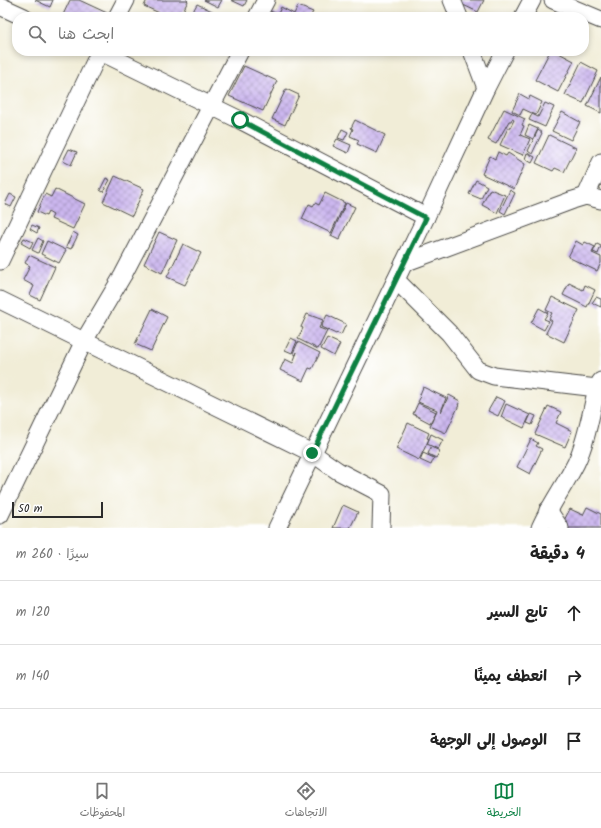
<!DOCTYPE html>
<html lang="ar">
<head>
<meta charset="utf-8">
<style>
  body { margin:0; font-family:Kalam,"Playpen Sans Arabic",sans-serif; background:#f6f6f6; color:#222; direction:rtl }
  .scale { position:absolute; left:12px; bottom:10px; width:91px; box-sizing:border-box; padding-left:4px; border:2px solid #2b2b2b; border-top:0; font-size:11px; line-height:14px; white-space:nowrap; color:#2b2b2b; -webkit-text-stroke:3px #fff; paint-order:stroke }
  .stop { position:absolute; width:12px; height:12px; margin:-9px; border:3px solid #0b8043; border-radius:50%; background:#fff }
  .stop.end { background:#0b8043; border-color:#fff; box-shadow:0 1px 4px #0008 }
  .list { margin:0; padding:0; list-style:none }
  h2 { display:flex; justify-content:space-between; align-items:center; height:52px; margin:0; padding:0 16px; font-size:17px }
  h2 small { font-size:13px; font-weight:400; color:#767676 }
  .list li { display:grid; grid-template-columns:26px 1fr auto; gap:12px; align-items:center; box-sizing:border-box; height:64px; padding:0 16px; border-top:1px solid #e0e0e0 }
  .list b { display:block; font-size:15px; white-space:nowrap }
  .list em { font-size:13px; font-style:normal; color:#767676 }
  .icon { flex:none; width:22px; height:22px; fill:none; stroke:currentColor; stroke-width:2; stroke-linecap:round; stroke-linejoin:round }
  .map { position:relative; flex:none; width:601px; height:528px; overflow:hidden; direction:ltr }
  .search { position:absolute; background:#fff; box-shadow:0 2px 6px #0003; left:12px; right:12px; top:12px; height:44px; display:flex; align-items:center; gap:10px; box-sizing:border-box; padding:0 14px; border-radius:16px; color:#767676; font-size:15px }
  .sheet { height:244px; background:#fff }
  nav { display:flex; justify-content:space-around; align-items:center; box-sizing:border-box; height:56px; border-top:1px solid #e0e0e0; background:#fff; font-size:11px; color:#767676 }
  nav a { display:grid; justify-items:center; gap:2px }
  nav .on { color:#0b8043 }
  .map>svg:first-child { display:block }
  .building { fill:url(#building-cross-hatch) }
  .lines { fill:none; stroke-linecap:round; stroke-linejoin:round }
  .minor-casing { stroke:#494845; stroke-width:19 }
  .minor { stroke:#fff; stroke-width:17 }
  .route { stroke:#0b8043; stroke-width:5 }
</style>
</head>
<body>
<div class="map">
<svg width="601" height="528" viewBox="0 0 601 528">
  <defs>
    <pattern id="building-cross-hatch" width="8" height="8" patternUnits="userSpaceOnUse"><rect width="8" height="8" fill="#ccb7ef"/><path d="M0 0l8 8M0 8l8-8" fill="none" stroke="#a695c2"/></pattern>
  </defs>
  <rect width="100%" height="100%" fill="#fff"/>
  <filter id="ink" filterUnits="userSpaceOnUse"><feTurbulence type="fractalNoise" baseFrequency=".025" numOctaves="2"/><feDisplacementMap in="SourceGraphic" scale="8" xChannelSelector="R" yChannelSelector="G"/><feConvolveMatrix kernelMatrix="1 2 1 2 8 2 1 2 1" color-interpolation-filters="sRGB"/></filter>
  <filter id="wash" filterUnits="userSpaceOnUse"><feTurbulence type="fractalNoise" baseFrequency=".012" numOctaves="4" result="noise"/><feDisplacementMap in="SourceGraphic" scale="16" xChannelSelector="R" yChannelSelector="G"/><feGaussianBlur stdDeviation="0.9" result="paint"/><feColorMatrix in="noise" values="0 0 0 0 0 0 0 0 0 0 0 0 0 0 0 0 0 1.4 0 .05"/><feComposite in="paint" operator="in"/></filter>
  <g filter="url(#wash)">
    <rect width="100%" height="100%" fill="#f1edd7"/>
    <g id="blocks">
      <g class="building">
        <polygon points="35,0 53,0 50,7"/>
        <polygon points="70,0 79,0 107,13 105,17 62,17"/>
        <polygon points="147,0 187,0 188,1 180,17 168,17 144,6"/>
        <polygon points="204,0 222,0 218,7"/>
        <polygon points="231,0 247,0 244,6"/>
        <polygon points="461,0 484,0 478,12 459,3"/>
        <polygon points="197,4 225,17 190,17"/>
        <polygon points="298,6 313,12 310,17 267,17 270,11 278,14 281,7 294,14"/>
        <polygon points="550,51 555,51 574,61 558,92 535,80"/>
        <polygon points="581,62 598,71 583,103 565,95"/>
        <polygon points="244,66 277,81 263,111 229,96"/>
        <polygon points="601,77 601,113 587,106"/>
        <polygon points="286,89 299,95 285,125 272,119"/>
        <polygon points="520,94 529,99 530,96 542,102 536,115 523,109 520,115 512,111"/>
        <polygon points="545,103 554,107 545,127 529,120 532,114 538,117"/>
        <polygon points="504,109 525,119 522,125 524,126 520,135 530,139 523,155 500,145 508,128 510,128 514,120 512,119 511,121 509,121 496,144 488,140"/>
        <polygon points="562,112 580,122 571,140 552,131"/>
        <polygon points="355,120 385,135 377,153 357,144 359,140 350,136 353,129 351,128"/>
        <polygon points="529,125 538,129 533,139 525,135"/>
        <polygon points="342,129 348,132 344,140 338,138"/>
        <polygon points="538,130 542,133 532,154 528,151"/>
        <polygon points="549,135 576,148 564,172 555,168 553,171 536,163"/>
        <polygon points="337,139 351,145 348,153 333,146"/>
        <polygon points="69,149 77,152 71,165 63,161"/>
        <polygon points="498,152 506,156 508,153 525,164 514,189 482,174 490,156 495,159"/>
        <polygon points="527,153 535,157 532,163 525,159"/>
        <polygon points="115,176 144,189 132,216 103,202"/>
        <polygon points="106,178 110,180 103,192 100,190"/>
        <polygon points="476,180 487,186 481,199 469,194"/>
        <polygon points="55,189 85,204 73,229 51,219 53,215 48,212 46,216 37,212 45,194 51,197"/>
        <polygon points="490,189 505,195 497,213 482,205"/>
        <polygon points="510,190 515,193 505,214 500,211"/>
        <polygon points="325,193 345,203 331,233 302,219 309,204 313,206 315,203 319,205"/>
        <polygon points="10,194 16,197 11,207 5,204"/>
        <polygon points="346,203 355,207 339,240 331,236"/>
        <polygon points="32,225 39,228 37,233 30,229"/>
        <polygon points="73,232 78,235 71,249 66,247"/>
        <polygon points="159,232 177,240 162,273 144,264"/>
        <polygon points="24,238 33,242 30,248 21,243"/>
        <polygon points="38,238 43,241 38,253 32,250"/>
        <polygon points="47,241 66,250 59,263 41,254"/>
        <polygon points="576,241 583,245 585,242 595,247 592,253 601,257 601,263 597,271 568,257"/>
        <polygon points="183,244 201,253 185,285 167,277"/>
        <polygon points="597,244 601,246 598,254 593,252"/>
        <polygon points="29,255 55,267 40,300 30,295 34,286 23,280 30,266 25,263"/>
        <polygon points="569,283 583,290 585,285 595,290 587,307 563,295"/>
        <polygon points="552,297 579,310 564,342 546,333 552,321 549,319 552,313 546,310"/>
        <polygon points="596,297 601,299 601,307 592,303"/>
        <polygon points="539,308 548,313 544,319 549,321 544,330 531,323"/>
        <polygon points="152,309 167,317 151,351 135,344"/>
        <polygon points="307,314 323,320 319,328 327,331 318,349 298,339 303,328 301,327"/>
        <polygon points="327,315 346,324 341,335 337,333 336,334 321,327"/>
        <polygon points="291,338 297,341 292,353 285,350"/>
        <polygon points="327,338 340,344 334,356 321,349"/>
        <polygon points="298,342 320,353 312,369 309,368 303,381 280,370 285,359 293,363 297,352 296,355 293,353"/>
        <polygon points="423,387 446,398 441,412 449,395 460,401 458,405 459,405 446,433 430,426 437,410 418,402 420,398 419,397"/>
        <polygon points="496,397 505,401 498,416 488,411"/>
        <polygon points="418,403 436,412 430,423 413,414"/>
        <polygon points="506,404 530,415 524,428 501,417"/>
        <polygon points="548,406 561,412 556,423 572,431 565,447 535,434"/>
        <polygon points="531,414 536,416 532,425 527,423"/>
        <polygon points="408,423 429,433 427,438 429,439 419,460 396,449"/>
        <polygon points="431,434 443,440 438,449 427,444"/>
        <polygon points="531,439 538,443 536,446 542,449 530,474 517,467"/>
        <polygon points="431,447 440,451 436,458 428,454"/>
        <polygon points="423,453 434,458 431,465 420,460"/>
        <polygon points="343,505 358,512 350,528 333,528"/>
        <polygon points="587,507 601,514 601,528 560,528 570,509 583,515"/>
      </g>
    </g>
  </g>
  <g filter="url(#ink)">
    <use href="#blocks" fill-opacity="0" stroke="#494845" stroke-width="1"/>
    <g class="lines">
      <g class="minor-casing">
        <g id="minor">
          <polyline points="452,0 459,17"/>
          <polyline points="553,0 601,20"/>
          <polyline points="0,6 24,17"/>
          <polyline points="117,17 126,0"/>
          <polyline points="257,17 266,0"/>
          <polyline points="523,17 532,0"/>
          <polyline points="99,51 240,120 426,217"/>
          <polyline points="472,51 486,88"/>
          <polyline points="586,196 601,162"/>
          <polyline points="0,261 100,51"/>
          <polyline points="404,263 573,200 586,196 601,200"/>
          <polyline points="396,280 449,333 478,370 494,376 597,388"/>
          <polyline points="0,300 312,453 338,471 382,494 381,528"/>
          <polyline points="548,510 560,528"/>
          <polyline points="0,515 84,341 123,275 240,51"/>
          <polyline points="277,528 426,217 486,88 505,51"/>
          <path d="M 540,528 C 550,505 565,485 576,463 C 587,440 591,412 597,388 L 601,381"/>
        </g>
      </g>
      <use href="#minor" class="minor"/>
    </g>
  </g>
  <g class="lines" filter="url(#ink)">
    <polyline class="route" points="240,120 426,218 312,453"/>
  </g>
</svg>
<div class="scale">50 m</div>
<div class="stop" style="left:240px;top:120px"></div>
<div class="stop end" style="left:312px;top:453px"></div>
<div class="search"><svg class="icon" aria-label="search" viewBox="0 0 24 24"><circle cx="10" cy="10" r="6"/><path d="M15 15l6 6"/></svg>ابحث هنا</div>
</div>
<section class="sheet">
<h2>4 دقيقة<small>سيرًا · 260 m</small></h2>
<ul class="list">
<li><svg class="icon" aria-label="ahead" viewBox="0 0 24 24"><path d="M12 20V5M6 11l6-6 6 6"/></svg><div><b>تابع السير</b></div><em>120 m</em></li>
<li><svg class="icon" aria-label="right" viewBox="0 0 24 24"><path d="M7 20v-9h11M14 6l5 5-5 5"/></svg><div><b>انعطف يمينًا</b></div><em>140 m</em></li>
<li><svg class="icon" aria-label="arrive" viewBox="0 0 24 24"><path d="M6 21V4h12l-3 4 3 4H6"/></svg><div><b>الوصول إلى الوجهة</b></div></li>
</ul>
</section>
<nav>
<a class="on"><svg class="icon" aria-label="map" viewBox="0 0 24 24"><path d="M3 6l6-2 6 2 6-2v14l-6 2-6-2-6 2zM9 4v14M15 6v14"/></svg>الخريطة</a>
<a><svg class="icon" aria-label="directions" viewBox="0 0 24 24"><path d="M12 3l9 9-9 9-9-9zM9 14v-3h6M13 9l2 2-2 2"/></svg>الاتجاهات</a>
<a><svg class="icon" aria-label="saved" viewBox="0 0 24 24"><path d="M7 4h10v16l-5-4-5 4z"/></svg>المحفوظات</a>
</nav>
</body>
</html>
